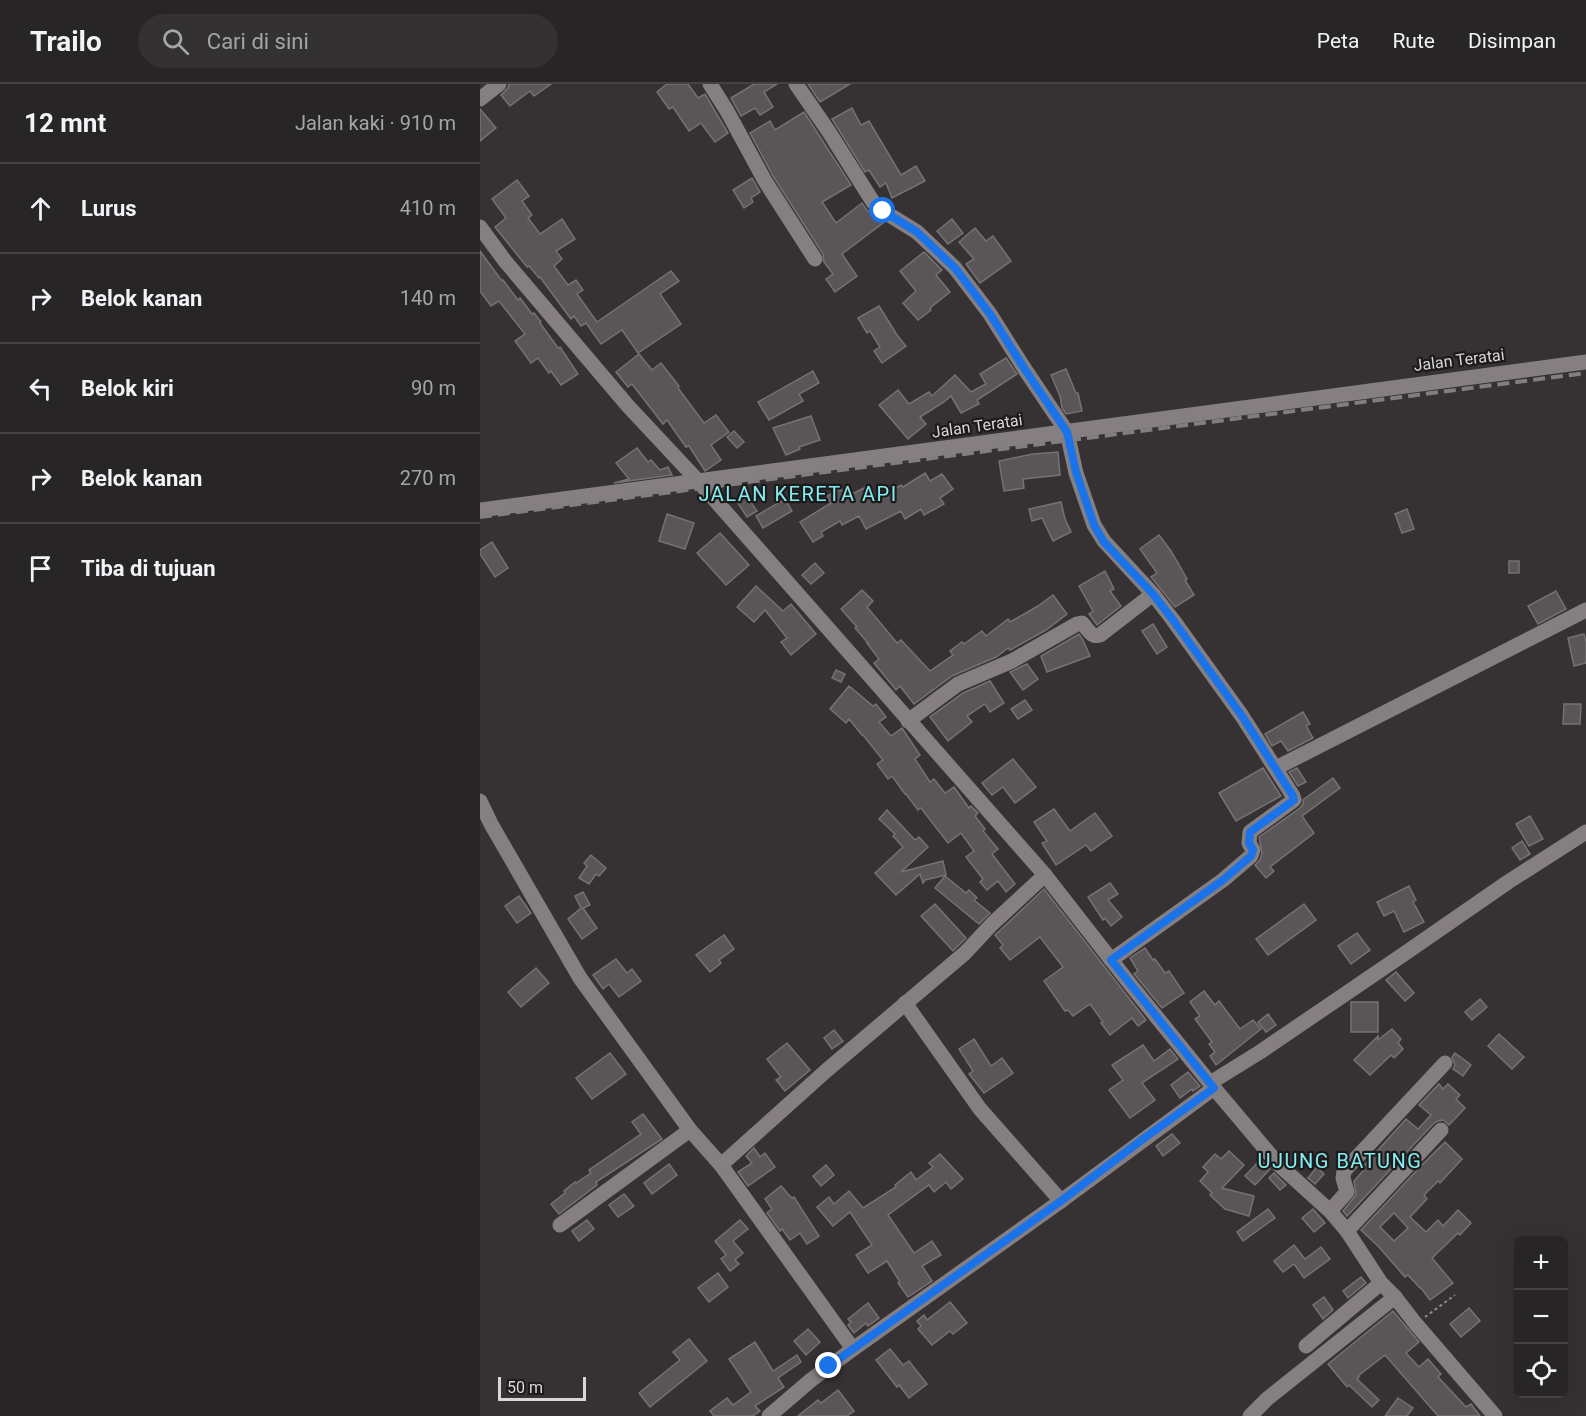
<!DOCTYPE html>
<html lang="id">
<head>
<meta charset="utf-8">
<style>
  body { margin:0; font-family:Roboto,sans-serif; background:#343132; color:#f1f3f6 }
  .controls { position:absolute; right:18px; bottom:18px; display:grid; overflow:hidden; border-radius:9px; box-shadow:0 6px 24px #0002 }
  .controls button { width:54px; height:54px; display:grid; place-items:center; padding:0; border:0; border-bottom:2px solid #444243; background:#282526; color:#f1f3f6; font:30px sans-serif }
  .scale { position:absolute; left:18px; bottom:15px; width:88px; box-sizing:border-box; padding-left:6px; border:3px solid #d9d6d7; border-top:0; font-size:16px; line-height:21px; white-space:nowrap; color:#d9d6d7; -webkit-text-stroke:4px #1c1a1a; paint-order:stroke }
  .stop { position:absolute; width:18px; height:18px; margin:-14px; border:4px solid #1a73e8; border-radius:50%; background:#fff }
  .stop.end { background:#1a73e8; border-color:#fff; box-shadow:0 2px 6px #0008 }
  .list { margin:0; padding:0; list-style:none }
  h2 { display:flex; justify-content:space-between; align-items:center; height:78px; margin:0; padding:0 24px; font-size:26px }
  h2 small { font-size:20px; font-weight:400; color:#a5a5a7 }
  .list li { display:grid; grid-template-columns:39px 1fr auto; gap:18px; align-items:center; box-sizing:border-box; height:90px; padding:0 24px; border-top:2px solid #444243 }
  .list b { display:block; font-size:22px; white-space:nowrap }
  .list em { font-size:20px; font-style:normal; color:#a5a5a7 }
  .icon { flex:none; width:33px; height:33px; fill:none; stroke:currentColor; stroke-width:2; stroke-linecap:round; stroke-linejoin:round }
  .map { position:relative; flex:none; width:1106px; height:1332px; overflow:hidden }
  header { display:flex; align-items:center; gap:36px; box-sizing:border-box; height:84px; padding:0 30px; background:#282526; border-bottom:2px solid #444243 }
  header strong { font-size:28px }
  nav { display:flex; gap:33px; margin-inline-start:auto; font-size:21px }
  .search { width:420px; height:54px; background:#343132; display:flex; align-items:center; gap:15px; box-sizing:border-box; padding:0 21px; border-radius:33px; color:#a5a5a7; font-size:22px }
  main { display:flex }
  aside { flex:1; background:#282526 }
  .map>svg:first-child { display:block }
  .building { fill:#5a5557; stroke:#767173; stroke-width:1.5; fill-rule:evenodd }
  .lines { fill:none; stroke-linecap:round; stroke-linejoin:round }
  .path { stroke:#8e8a8b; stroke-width:2; stroke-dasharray:3 3; stroke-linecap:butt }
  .minor { stroke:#857f81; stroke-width:15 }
  .rail { stroke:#827e7f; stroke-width:4; stroke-dasharray:12 6; stroke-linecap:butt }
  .route { stroke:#1a73e8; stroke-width:8 }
  .labels { text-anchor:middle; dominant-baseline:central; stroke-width:4.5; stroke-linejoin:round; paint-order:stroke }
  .street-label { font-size:16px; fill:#d9d6d7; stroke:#1c1a1a }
  .quarter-label { font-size:20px; letter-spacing:1.5px; fill:#83eef2; stroke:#1c1a1a }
</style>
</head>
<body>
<header>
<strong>Trailo</strong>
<div class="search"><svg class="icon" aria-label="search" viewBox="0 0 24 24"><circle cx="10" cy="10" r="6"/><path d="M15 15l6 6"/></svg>Cari di sini</div>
<nav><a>Peta</a><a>Rute</a><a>Disimpan</a></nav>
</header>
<main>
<aside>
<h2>12 mnt<small>Jalan kaki · 910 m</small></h2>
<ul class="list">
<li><svg class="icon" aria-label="ahead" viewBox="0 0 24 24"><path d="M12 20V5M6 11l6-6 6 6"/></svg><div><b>Lurus</b></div><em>410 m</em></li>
<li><svg class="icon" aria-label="right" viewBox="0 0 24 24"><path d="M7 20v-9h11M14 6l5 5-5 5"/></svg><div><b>Belok kanan</b></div><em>140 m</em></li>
<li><svg class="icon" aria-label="left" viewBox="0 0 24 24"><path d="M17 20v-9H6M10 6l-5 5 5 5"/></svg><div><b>Belok kiri</b></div><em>90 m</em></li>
<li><svg class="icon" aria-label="right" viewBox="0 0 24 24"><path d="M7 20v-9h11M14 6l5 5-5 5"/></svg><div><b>Belok kanan</b></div><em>270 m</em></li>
<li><svg class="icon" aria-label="arrive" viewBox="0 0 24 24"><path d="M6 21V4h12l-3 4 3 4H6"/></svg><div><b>Tiba di tujuan</b></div></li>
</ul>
</aside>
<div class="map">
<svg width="1106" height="1332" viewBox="0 0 1106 1332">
  <rect width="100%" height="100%" fill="#363133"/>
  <g class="building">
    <polygon points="29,0 71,0 54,12 50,7 30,22 21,11 28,4"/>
    <polygon points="187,0 208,0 218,14 225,10 248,49 235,58 221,39 209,47 193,23 189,25 177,8"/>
    <polygon points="274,0 297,0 284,8 293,23 280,31 275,24 261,32 251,14"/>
    <polygon points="328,0 370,0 340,18"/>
    <polygon points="372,24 381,41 389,37 421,91 436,82 445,97 412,114 406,99 400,103 389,86 385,88 352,35"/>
    <polygon points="0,25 16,44 0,57"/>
    <polygon points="324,28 371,101 342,118 356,139 382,119 386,125 403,139 362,170 377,192 355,208 346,195 353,190 344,178 343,170 293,92 270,49 290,37 295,46"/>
    <polygon points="272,94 280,108 271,114 273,118 264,124 253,106"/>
    <polygon points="37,96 49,112 42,117 52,131 48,134 60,150 82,135 95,155 76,167 82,175 74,182 88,201 96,196 103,206 97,210 117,238 191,187 199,197 180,210 201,240 158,269 142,246 121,260 106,239 101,242 94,232 91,235 60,193 59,194 49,182 47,183 15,143 26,134 12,115"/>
    <polygon points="472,135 483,149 468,160 457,147"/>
    <polygon points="495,144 506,157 513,152 531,177 500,199 486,180 494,175 479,158"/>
    <polygon points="0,167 22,197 23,196 38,216 40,214 52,230 54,229 61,238 60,239 78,264 80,263 98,290 81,301 71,287 69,289 58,274 51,279 35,257 45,250 19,217 11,222 0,207"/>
    <polygon points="444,168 462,186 456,191 470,208 450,224 451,226 438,236 423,219 436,207 420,187"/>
    <polygon points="399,222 417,251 426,262 402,279 394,267 400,263 390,247 387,249 378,234"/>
    <polygon points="159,270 172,286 181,279 199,302 198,304 224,339 236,331 249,348 231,361 241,376 225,387 209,362 206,363 187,336 183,340 152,300 148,303 136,288"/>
    <polygon points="526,274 537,290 497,316 499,320 481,329 471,312 464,318 440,333 446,340 428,355 399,321 418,306 429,320 449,308 452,312 475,291 491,308 506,300 500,290"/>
    <polygon points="586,285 596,309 598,309 602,327 586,330 582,324 580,312 571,291"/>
    <polygon points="333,287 339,299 319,310 323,317 289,336 278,318"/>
    <polygon points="331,332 340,356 319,363 320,365 306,371 293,344"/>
    <polygon points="254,347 264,358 257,364 247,353"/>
    <polygon points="157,364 168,378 171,376 180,386 188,383 192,391 134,399 149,395 136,379"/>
    <polygon points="578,368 580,391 543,395 544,404 524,407 519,377 553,370"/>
    <polygon points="445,389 450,397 462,390 473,405 460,414 464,420 444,431 441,425 425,435 421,427 386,445 379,432 362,441 360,437 341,448 343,452 333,458 320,438 351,419 347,412 361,405 366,413 390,401 397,416 421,401 423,403"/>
    <polygon points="265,410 277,427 267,433 256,416"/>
    <polygon points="305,415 312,427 283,444 276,432"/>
    <polygon points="581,418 585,435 591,448 573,457 562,434 552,437 549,425"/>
    <polygon points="927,425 934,445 922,449 915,430"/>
    <polygon points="187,430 214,439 205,465 179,457"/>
    <polygon points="240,449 269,481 246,501 217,469"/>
    <polygon points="679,451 691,467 707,495 705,496 714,511 695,523 671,493 677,489 660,465"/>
    <polygon points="12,458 28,484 15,493 0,470 0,466"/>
    <rect x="1029" y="477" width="10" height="12"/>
    <polygon points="335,479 344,489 331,500 322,491"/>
    <polygon points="625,487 634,505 630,507 641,522 617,541 609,530 613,527 599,502"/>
    <polygon points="276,502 303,527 311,520 336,550 311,571 301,558 307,554 285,526 274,538 257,523"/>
    <polygon points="382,506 393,517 387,523 417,559 421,556 450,587 473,571 470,567 482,558 484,560 502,547 506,552 528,535 530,538 558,522 573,511 587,530 566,546 530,566 528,564 516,573 472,592 434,620 420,602 416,606 394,579 399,575 387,559 388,559 375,544 377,543 361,525"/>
    <polygon points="1076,507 1086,525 1058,540 1048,522"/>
    <polygon points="673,540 687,563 677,570 662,547"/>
    <polygon points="599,550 603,556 610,572 567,588 561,572"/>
    <polygon points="1104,550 1106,558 1106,579 1094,582 1088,554"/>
    <polygon points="547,580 558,595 543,606 530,588"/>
    <polygon points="356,586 365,590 361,598 352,594"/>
    <polygon points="510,597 524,619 510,628 505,620 487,632 492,638 468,657 450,633 483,609"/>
    <polygon points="369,602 393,622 396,620 406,633 399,638 411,652 422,644 440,671 435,675 450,698 454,695 465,709 474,703 489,724 491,722 498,729 495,732 505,745 503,747 518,765 512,770 535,800 526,808 518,797 507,806 500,798 503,795 486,773 494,767 481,749 468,759 441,724 438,726 426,710 425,710 412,692 408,695 397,680 403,676 383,651 382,651 369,635 366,639 350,625"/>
    <polygon points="545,616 552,626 538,635 531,625"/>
    <polygon points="1084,620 1101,620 1100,640 1083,640"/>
    <polygon points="823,628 830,640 826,642 833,654 808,667 801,657 792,662 785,650"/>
    <polygon points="533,675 556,703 535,719 523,703 512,711 502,699"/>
    <polygon points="783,684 801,712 756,737 739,709"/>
    <polygon points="817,684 826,698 818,702 809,688"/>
    <polygon points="853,694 860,704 822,732 834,749 790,783 794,787 786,794 775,781 780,776 782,769 779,753 820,724 823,720 823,716"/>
    <polygon points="574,725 590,747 615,729 632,752 611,767 606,761 576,781 562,759 567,757 554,738"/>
    <polygon points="407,726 435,756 439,753 448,763 421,788 463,777 466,791 445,796 443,799 440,790 416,811 395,789 423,763 413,752 415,750 399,735"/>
    <polygon points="1050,732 1063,755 1049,762 1036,740"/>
    <polygon points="1042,757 1050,770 1040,776 1032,764"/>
    <polygon points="111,771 126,784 119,792 116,790 109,800 99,794 107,782 104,779"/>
    <polygon points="465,792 486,809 489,806 497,814 494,816 510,829 499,840 455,804"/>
    <polygon points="630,799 638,810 628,816 642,833 631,842 625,834 623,836 608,813"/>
    <polygon points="929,802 936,816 933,818 944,838 924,848 914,827 904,832 897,818"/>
    <polygon points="564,805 666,936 658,942 652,934 630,951 621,939 623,938 610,920 593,932 588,926 585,927 564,897 583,883 560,853 530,876 520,864 523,861 515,851"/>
    <polygon points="103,808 110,821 103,824 117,844 102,855 88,835 101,824 95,812"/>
    <polygon points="39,812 51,829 37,839 25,822"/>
    <polygon points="455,820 486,854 473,867 441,832"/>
    <polygon points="824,820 836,836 788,871 776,855"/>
    <polygon points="877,849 890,866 871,880 858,862"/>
    <polygon points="244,851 254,865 239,876 241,879 230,888 216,871"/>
    <polygon points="665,864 673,876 675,875 685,889 689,887 704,909 682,924 654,890 658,887 650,874"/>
    <polygon points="136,875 147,889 152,885 161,897 139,913 129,900 123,905 113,891"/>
    <polygon points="56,884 69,899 41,923 28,908"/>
    <polygon points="916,888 934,909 925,917 906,896"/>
    <polygon points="724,907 735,921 739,917 760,945 773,936 781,945 736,981 730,972 735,968 729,960 732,958 715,935 720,932 710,918"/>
    <polygon points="1000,915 1007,923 992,936 985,928"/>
    <rect x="871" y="918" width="27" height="30"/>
    <polygon points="788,930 796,941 786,948 778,938"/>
    <polygon points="912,945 921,955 918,959 923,965 914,974 911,971 890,991 874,976 898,952 898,956"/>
    <polygon points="354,946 363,957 352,965 344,954"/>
    <polygon points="1019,950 1044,973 1032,985 1008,962"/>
    <polygon points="494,955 511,982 522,974 533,989 504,1009 489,990 493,987 479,965"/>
    <polygon points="307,959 330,986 305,1007 296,996 301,993 287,975"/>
    <polygon points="663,961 674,977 690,965 698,975 662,999 675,1016 650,1034 629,1006 643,996 632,981"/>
    <polygon points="130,969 146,990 112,1015 96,994"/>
    <polygon points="975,969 991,981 983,992 973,985 975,981 972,973"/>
    <polygon points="708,988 720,1002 713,1007 712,1005 700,1014 691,1001"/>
    <polygon points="959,1000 963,1005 968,1000 980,1011 976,1015 985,1024 969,1041 963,1036 958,1037 954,1039 867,1132 863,1127 876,1111 874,1097 884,1086 882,1084 926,1035 938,1045 951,1031 939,1021"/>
    <polygon points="163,1030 182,1055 116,1098 117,1101 79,1130 71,1120 85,1109 84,1107 95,1098 96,1099 111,1089 109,1086 161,1050 152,1038"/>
    <polygon points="692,1050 700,1059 683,1072 676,1062"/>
    <path d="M 965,1058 L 982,1075 L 960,1099 L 958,1097 L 944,1111 L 947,1115 L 930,1133 L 946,1148 L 958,1136 L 963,1142 L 978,1126 L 991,1139 L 980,1151 L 978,1149 L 952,1174 L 973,1199 L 950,1216 L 941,1204 L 940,1204 L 928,1191 L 925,1193 L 899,1163 L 881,1146 L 939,1084 ZM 914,1129 L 928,1144 L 914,1157 L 900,1143 Z"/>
    <polygon points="274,1064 280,1073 285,1069 295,1083 268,1102 258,1088 272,1079 266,1072"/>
    <polygon points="749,1067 764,1081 742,1104 774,1112 769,1132 745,1125 730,1111 732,1109 720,1097 728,1088 723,1083 735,1070 741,1075"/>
    <polygon points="460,1070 483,1095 471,1105 466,1098 454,1108 449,1101 408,1131 434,1169 452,1157 461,1171 442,1182 452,1197 428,1213 418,1199 420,1198 407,1177 388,1189 376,1171 392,1161 370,1128 353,1142 337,1123 349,1113 354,1120 369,1107 383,1124 416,1103 415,1101 431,1088 436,1096 453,1083 449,1079"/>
    <polygon points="780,1076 790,1085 775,1101 765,1092"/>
    <polygon points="189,1080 197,1091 172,1110 164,1099"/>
    <polygon points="346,1081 354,1091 341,1102 333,1092"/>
    <polygon points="837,1083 844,1090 835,1100 828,1094"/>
    <polygon points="794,1089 806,1101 800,1106 789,1094"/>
    <polygon points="301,1102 309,1111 312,1114 314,1113 339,1152 327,1160 320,1149 310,1156 302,1145 300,1147 287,1129 292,1125 285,1115"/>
    <polygon points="144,1110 154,1122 138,1133 129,1121"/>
    <polygon points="788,1125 795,1134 763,1157 757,1148"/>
    <polygon points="833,1125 845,1139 834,1148 822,1134"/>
    <polygon points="107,1136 114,1145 99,1157 92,1147"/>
    <polygon points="260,1136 268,1145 253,1157 263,1169 255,1176 259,1180 250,1187 241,1175 246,1171 235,1157"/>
    <polygon points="814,1161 825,1175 841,1163 850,1175 824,1194 814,1180 803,1188 794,1177"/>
    <polygon points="238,1189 248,1203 229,1218 218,1204"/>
    <polygon points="881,1193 886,1199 868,1214 863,1207"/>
    <polygon points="844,1213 853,1226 843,1235 833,1221"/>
    <polygon points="470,1218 487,1239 473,1250 470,1247 452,1261 438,1245 441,1242 437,1237 444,1231 447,1236"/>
    <polygon points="388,1219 399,1234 388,1242 386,1239 374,1249 368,1241 371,1238 368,1235"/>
    <polygon points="989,1224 1000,1237 981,1253 970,1240"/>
    <polygon points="913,1227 939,1258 926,1269 939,1283 948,1275 961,1290 958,1293 986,1323 991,1320 1000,1332 958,1332 905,1271 878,1292 879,1293 877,1295 899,1316 892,1323 869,1301 867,1303 848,1280"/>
    <polygon points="328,1245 340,1258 326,1271 314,1257"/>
    <polygon points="209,1255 227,1277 170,1323 159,1309 200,1276 193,1268"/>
    <polygon points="275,1258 293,1287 317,1271 321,1278 298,1294 304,1303 275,1322 280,1327 273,1332 234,1332 230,1327 247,1314 253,1321 271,1308 249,1275"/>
    <polygon points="410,1265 423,1281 429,1277 447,1300 429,1314 419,1301 417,1303 396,1276"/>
    <polygon points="358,1306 374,1327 367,1332 318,1332 338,1316 341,1319"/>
    <polygon points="918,1314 933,1324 927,1332 905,1332"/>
  </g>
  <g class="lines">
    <polyline class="path" points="945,1233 975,1211"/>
    <g class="minor">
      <polyline points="230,0 247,27 285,97 335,175"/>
      <polyline points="316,0 349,48 393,118 403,127 437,148 475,184 510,230 544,284 587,348 596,389 614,441 624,457 673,510 693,536 762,632 813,712 814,716 770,748 769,759 773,766 771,772 743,796 631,876"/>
      <polyline points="0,15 19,0"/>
      <polyline points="0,143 25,177 148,322 220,399 565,791 650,900 734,1004 798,1080 850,1127 867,1147 901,1199 915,1213 935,1239 1015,1332"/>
      <path d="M 0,426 C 369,380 737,324 1106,278"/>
      <path d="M 428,637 L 478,600 L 532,577 L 597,540 L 602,539 C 608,545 611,554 620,551 L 673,510"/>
      <polyline points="796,684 1106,526"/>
      <polyline points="0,717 11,740 100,894 210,1046 241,1081 373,1265"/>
      <polyline points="425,919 500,1025 581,1117"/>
      <polyline points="730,999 780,968 924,870 1028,798 1106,748"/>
      <polyline points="241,1081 347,986 485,869 512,840 565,791"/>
      <polyline points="850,1127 867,1108 863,1094 864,1087 965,979"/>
      <polyline points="80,1141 210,1046"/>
      <polyline points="867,1147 961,1046"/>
      <polyline points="826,1262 901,1199"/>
      <polyline points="289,1332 331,1296 373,1265 581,1117 734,1004"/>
      <polyline points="770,1332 787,1315 915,1213"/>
    </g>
    <polyline class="rail" points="0,433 1106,289"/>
  </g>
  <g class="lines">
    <polyline class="route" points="349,1282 581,1117 663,1055 734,1004 631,876 743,796 771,772 773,766 769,759 770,748 814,716 813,712 762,632 693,536 673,510 624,458 614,441 596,388 587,348 544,284 510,230 475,184 437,148 403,127"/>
  </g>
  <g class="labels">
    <g class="street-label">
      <text transform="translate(979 276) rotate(-7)">Jalan Teratai</text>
      <text transform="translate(497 342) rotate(-8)">Jalan Teratai</text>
    </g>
    <g class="quarter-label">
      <text x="318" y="410">JALAN KERETA API</text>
      <text x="860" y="1077">UJUNG BATUNG</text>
    </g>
  </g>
</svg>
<div class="controls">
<button>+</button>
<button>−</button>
<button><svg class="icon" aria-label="locate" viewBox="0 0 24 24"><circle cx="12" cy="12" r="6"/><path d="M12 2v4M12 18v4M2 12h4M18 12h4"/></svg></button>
</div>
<div class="scale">50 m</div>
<div class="stop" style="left:403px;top:127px"></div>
<div class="stop end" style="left:349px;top:1282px"></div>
</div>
</main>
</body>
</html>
